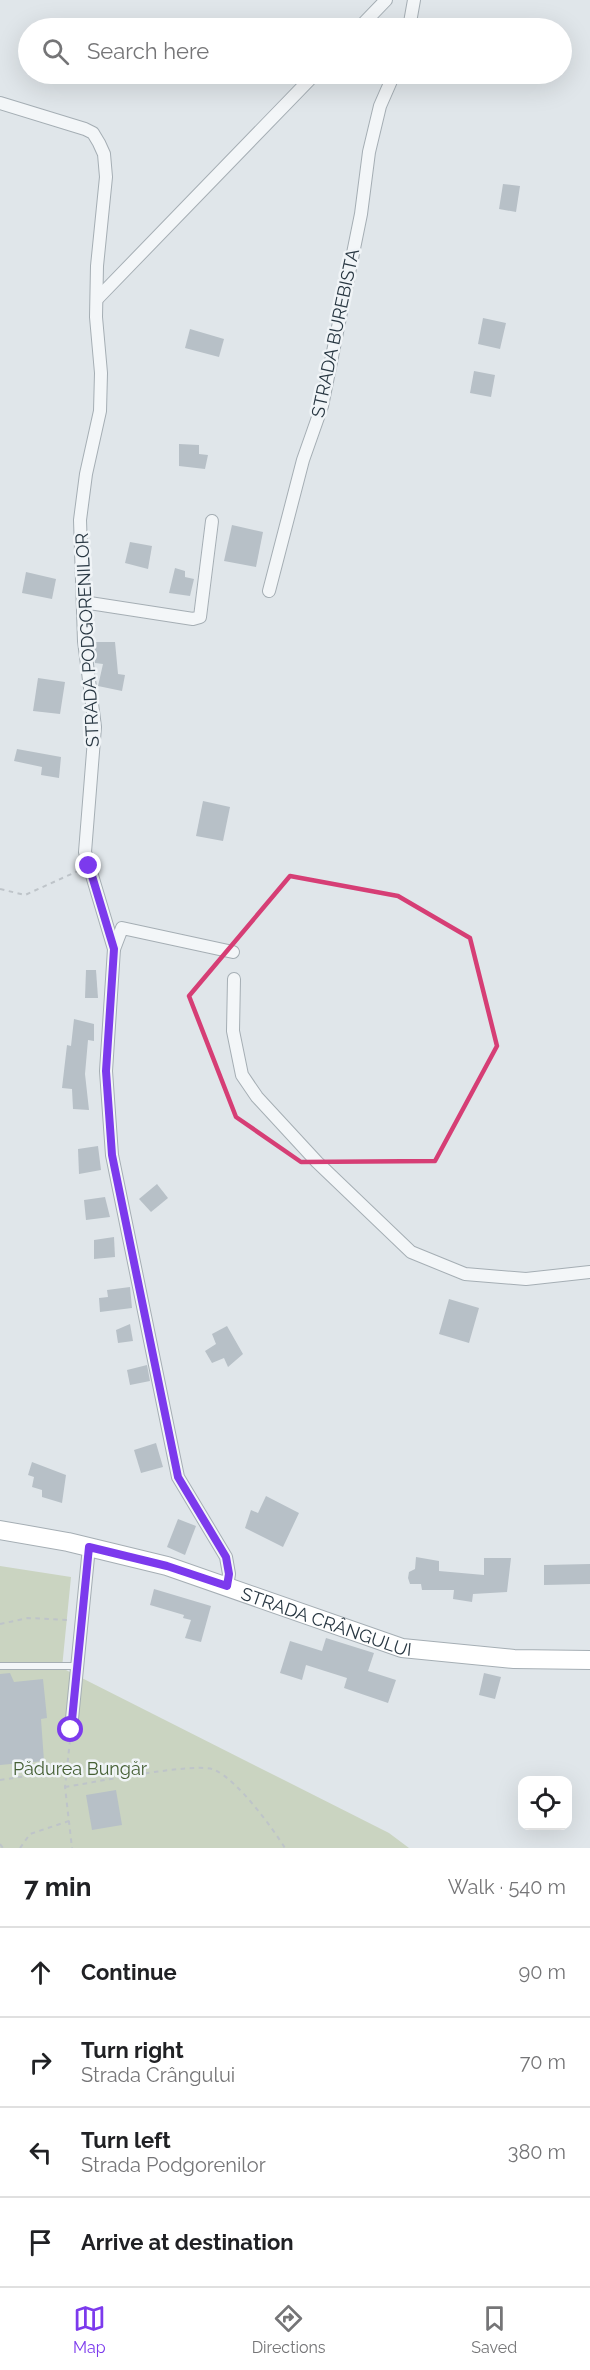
<!DOCTYPE html>
<html lang="en">
<head>
<meta charset="utf-8">
<style>
  body { margin:0; font-family:Raleway,sans-serif; background:#f2f2f2; color:#202124 }
  .controls { position:absolute; right:18px; bottom:18px; display:grid; overflow:hidden; border-radius:12px; box-shadow:0 6px 24px #0002 }
  .controls button { width:54px; height:54px; display:grid; place-items:center; padding:0; border:0; border-bottom:2px solid #e0e0e0; background:#fff; color:#202124; font:30px sans-serif }
  .stop { position:absolute; width:18px; height:18px; margin:-14px; border:4px solid #7c3aed; border-radius:50%; background:#fff }
  .stop.end { background:#7c3aed; border-color:#fff; box-shadow:0 2px 6px #0008 }
  .list { margin:0; padding:0; list-style:none }
  h2 { display:flex; justify-content:space-between; align-items:center; height:78px; margin:0; padding:0 24px; font-size:26px }
  h2 small { font-size:20px; font-weight:400; color:#757577 }
  .list li { display:grid; grid-template-columns:39px 1fr auto; gap:18px; align-items:center; box-sizing:border-box; height:90px; padding:0 24px; border-top:2px solid #e0e0e0 }
  .list b { display:block; font-size:22px; white-space:nowrap }
  .list p { margin:0; font-size:20px; white-space:nowrap; color:#757577 }
  .list em { font-size:20px; font-style:normal; color:#757577 }
  .icon { flex:none; width:33px; height:33px; fill:none; stroke:currentColor; stroke-width:2; stroke-linecap:round; stroke-linejoin:round }
  .map { position:relative; flex:none; width:590px; height:1848px; overflow:hidden }
  .search { position:absolute; background:#fff; box-shadow:0 6px 24px #0002; left:18px; right:18px; top:18px; height:66px; display:flex; align-items:center; gap:15px; box-sizing:border-box; padding:0 21px; border-radius:33px; color:#757577; font-size:22px }
  .sheet { height:438px; background:#fff }
  nav { display:flex; justify-content:space-around; align-items:center; box-sizing:border-box; height:84px; border-top:2px solid #e0e0e0; background:#fff; font-size:16px; color:#757577 }
  nav a { display:grid; justify-items:center; gap:3px }
  nav .on { color:#7c3aed }
  .map>svg:first-child { display:block }
  .green { fill:#cad4c1 }
  .building { fill:#b7c0c7 }
  .lines { fill:none; stroke-linecap:round; stroke-linejoin:round }
  .lane-casing { stroke:#a5aeb4; stroke-width:8 }
  .street-casing { stroke:#a5aeb4; stroke-width:14 }
  .secondary-casing { stroke:#a5aeb4; stroke-width:20 }
  .path { stroke:#bec4c9; stroke-width:2; stroke-dasharray:4.5 4.5; stroke-linecap:butt }
  .lane { stroke:#f3f6f8; stroke-width:6 }
  .street { stroke:#f3f6f8; stroke-width:12 }
  .secondary { stroke:#fff; stroke-width:18 }
  .route { stroke:#7c3aed; stroke-width:8 }
  .marked { fill:none; stroke:#d63e75; stroke-width:4.5; stroke-linejoin:round }
  .labels { text-anchor:middle; dominant-baseline:central; stroke-width:5; stroke-linejoin:round; paint-order:stroke }
  .street-label { font-size:18px; fill:#283742; stroke:#f0f4f7 }
  .park-label { font-size:18px; fill:#455f34; stroke:#f0f4f7 }
</style>
</head>
<body>
<div class="map">
<svg width="590" height="1848" viewBox="0 0 590 1848">
  <rect width="100%" height="100%" fill="#e0e6ea"/>
  <polygon class="green" points="0,1566 71,1577 62,1668 389,1833 409,1848 0,1848"/>
  <g class="building">
    <polygon points="503,184 520,186 516,212 499,209"/>
    <polygon points="483,318 506,323 500,349 478,344"/>
    <polygon points="190,329 224,339 219,357 185,348"/>
    <polygon points="474,371 495,375 491,397 470,393"/>
    <polygon points="179,444 199,445 199,454 208,455 205,469 179,466"/>
    <polygon points="232,525 263,532 256,567 224,561"/>
    <polygon points="130,542 152,546 148,569 125,563"/>
    <polygon points="175,568 185,571 185,577 194,579 190,596 169,593"/>
    <polygon points="26,572 56,579 52,599 22,593"/>
    <polygon points="94,642 115,642 118,674 125,675 122,691 98,686 103,664 95,663"/>
    <polygon points="38,678 65,682 60,714 33,711"/>
    <polygon points="17,749 61,757 59,778 41,775 42,767 14,761"/>
    <polygon points="203,801 230,807 223,841 196,836"/>
    <polygon points="86,970 96,970 98,998 85,998"/>
    <polygon points="74,1019 94,1024 94,1041 88,1040 85,1074 89,1110 73,1109 72,1089 62,1088 67,1045 71,1046"/>
    <polygon points="98,1146 101,1170 79,1174 78,1149"/>
    <polygon points="157,1184 168,1198 151,1212 139,1199"/>
    <polygon points="105,1197 110,1217 86,1220 84,1200"/>
    <polygon points="114,1237 115,1257 94,1259 94,1240"/>
    <polygon points="130,1287 132,1308 100,1312 99,1298 108,1297 107,1290"/>
    <polygon points="449,1299 479,1308 469,1343 439,1334"/>
    <polygon points="130,1324 133,1341 118,1343 116,1330"/>
    <polygon points="227,1326 243,1354 228,1367 224,1358 212,1363 205,1351 216,1344 212,1334"/>
    <polygon points="147,1365 150,1381 130,1385 127,1370"/>
    <polygon points="156,1443 163,1467 141,1473 134,1450"/>
    <polygon points="32,1462 66,1475 62,1503 42,1497 42,1490 32,1487 34,1477 28,1475"/>
    <polygon points="266,1496 299,1513 283,1547 245,1528 251,1510 258,1513"/>
    <polygon points="178,1519 196,1526 185,1555 167,1547"/>
    <polygon points="416,1557 439,1561 439,1571 484,1575 484,1558 511,1558 507,1592 473,1594 472,1602 453,1599 454,1590 422,1590 421,1584 410,1584 408,1578 409,1572 415,1569"/>
    <polygon points="590,1564 590,1584 544,1585 544,1565"/>
    <polygon points="154,1589 211,1606 201,1642 185,1638 191,1620 183,1618 184,1615 150,1605"/>
    <polygon points="326,1638 374,1653 368,1671 396,1680 388,1703 344,1688 347,1678 306,1665 302,1680 280,1673 290,1641 322,1651"/>
    <polygon points="10,1673 14,1682 43,1679 47,1718 41,1719 44,1761 0,1765 0,1674"/>
    <polygon points="484,1673 501,1677 495,1699 479,1695"/>
    <polygon points="116,1790 122,1825 92,1830 86,1795"/>
  </g>
  <g class="lines">
    <g class="lane-casing">
      <polyline id="lane" points="0,1666 77,1666"/>
    </g>
    <g class="street-casing">
      <g id="street">
        <polyline points="359,28 386,0"/>
        <polyline points="409,28 414,0"/>
        <polyline points="0,103 85,129 93,133 99,143 104,154 106,177 97,266 96,317 101,373 100,411 86,474 80,520 84,641 95,727 85,852 114,949 106,1071 112,1155 178,1477 226,1557 229,1574 227,1586"/>
        <polyline points="98,298 315,74"/>
        <polyline points="269,591 303,460 322,406 361,214 369,152 380,106 394,74"/>
        <polyline points="83,602 193,619 200,617 212,521"/>
        <polyline points="114,949 122,928 233,952"/>
        <polyline points="234,979 233,1031 242,1075 257,1097 317,1162 411,1252 465,1274 526,1279 590,1272"/>
        <polyline points="71,1729 89,1547"/>
      </g>
    </g>
    <g class="secondary-casing">
      <g id="secondary">
        <path id="s1" d="M 0,1530 L 68,1542 L 167,1566 L 402,1648 L 514,1659 L 590,1660"/>
      </g>
    </g>
    <g class="path">
      <polyline points="0,889 25,895 78,871"/>
      <polyline points="0,1624 28,1618 68,1620"/>
      <polyline points="70,1740 65,1787 72,1848"/>
      <polyline points="0,1780 67,1770"/>
      <path d="M 65,1787 C 91,1783 198,1761 215,1770 C 239,1782 271,1826 285,1848"/>
      <polyline points="0,1844 3,1848"/>
      <polyline points="20,1848 30,1834 69,1821"/>
    </g>
    <use href="#lane" class="lane"/>
    <use href="#street" class="street"/>
    <use href="#secondary" class="secondary"/>
  </g>
  <g class="lines">
    <polyline class="route" points="71,1730 89,1547 167,1566 227,1586 229,1574 226,1557 178,1477 112,1155 106,1071 114,949 89,866"/>
  </g>
  <path class="marked" d="M 290,876 L 398,896 L 470,938 L 497,1046 L 435,1161 L 301,1162 L 236,1117 L 189,996 Z"/>
  <g class="labels">
    <g class="street-label">
      <text transform="translate(335 333) rotate(-78)">STRADA BUREBISTA</text>
      <text transform="translate(87 640) rotate(-93)">STRADA PODGORENILOR</text>
      <text stroke="none"><textPath href="#s1" startOffset="340">STRADA CRÂNGULUI</textPath></text>
    </g>
    <g class="park-label">
      <text x="80" y="1768">Pădurea Bungăr</text>
    </g>
  </g>
</svg>
<div class="controls">
<button><svg class="icon" aria-label="locate" viewBox="0 0 24 24"><circle cx="12" cy="12" r="6"/><path d="M12 2v4M12 18v4M2 12h4M18 12h4"/></svg></button>
</div>
<div class="stop" style="left:71px;top:1730px"></div>
<div class="stop end" style="left:89px;top:866px"></div>
<div class="search"><svg class="icon" aria-label="search" viewBox="0 0 24 24"><circle cx="10" cy="10" r="6"/><path d="M15 15l6 6"/></svg>Search here</div>
</div>
<section class="sheet">
<h2>7 min<small>Walk · 540 m</small></h2>
<ul class="list">
<li><svg class="icon" aria-label="ahead" viewBox="0 0 24 24"><path d="M12 20V5M6 11l6-6 6 6"/></svg><div><b>Continue</b></div><em>90 m</em></li>
<li><svg class="icon" aria-label="right" viewBox="0 0 24 24"><path d="M7 20v-9h11M14 6l5 5-5 5"/></svg><div><b>Turn right</b><p>Strada Crângului</p></div><em>70 m</em></li>
<li><svg class="icon" aria-label="left" viewBox="0 0 24 24"><path d="M17 20v-9H6M10 6l-5 5 5 5"/></svg><div><b>Turn left</b><p>Strada Podgorenilor</p></div><em>380 m</em></li>
<li><svg class="icon" aria-label="arrive" viewBox="0 0 24 24"><path d="M6 21V4h12l-3 4 3 4H6"/></svg><div><b>Arrive at destination</b></div></li>
</ul>
</section>
<nav>
<a class="on"><svg class="icon" aria-label="map" viewBox="0 0 24 24"><path d="M3 6l6-2 6 2 6-2v14l-6 2-6-2-6 2zM9 4v14M15 6v14"/></svg>Map</a>
<a><svg class="icon" aria-label="directions" viewBox="0 0 24 24"><path d="M12 3l9 9-9 9-9-9zM9 14v-3h6M13 9l2 2-2 2"/></svg>Directions</a>
<a><svg class="icon" aria-label="saved" viewBox="0 0 24 24"><path d="M7 4h10v16l-5-4-5 4z"/></svg>Saved</a>
</nav>
</body>
</html>
